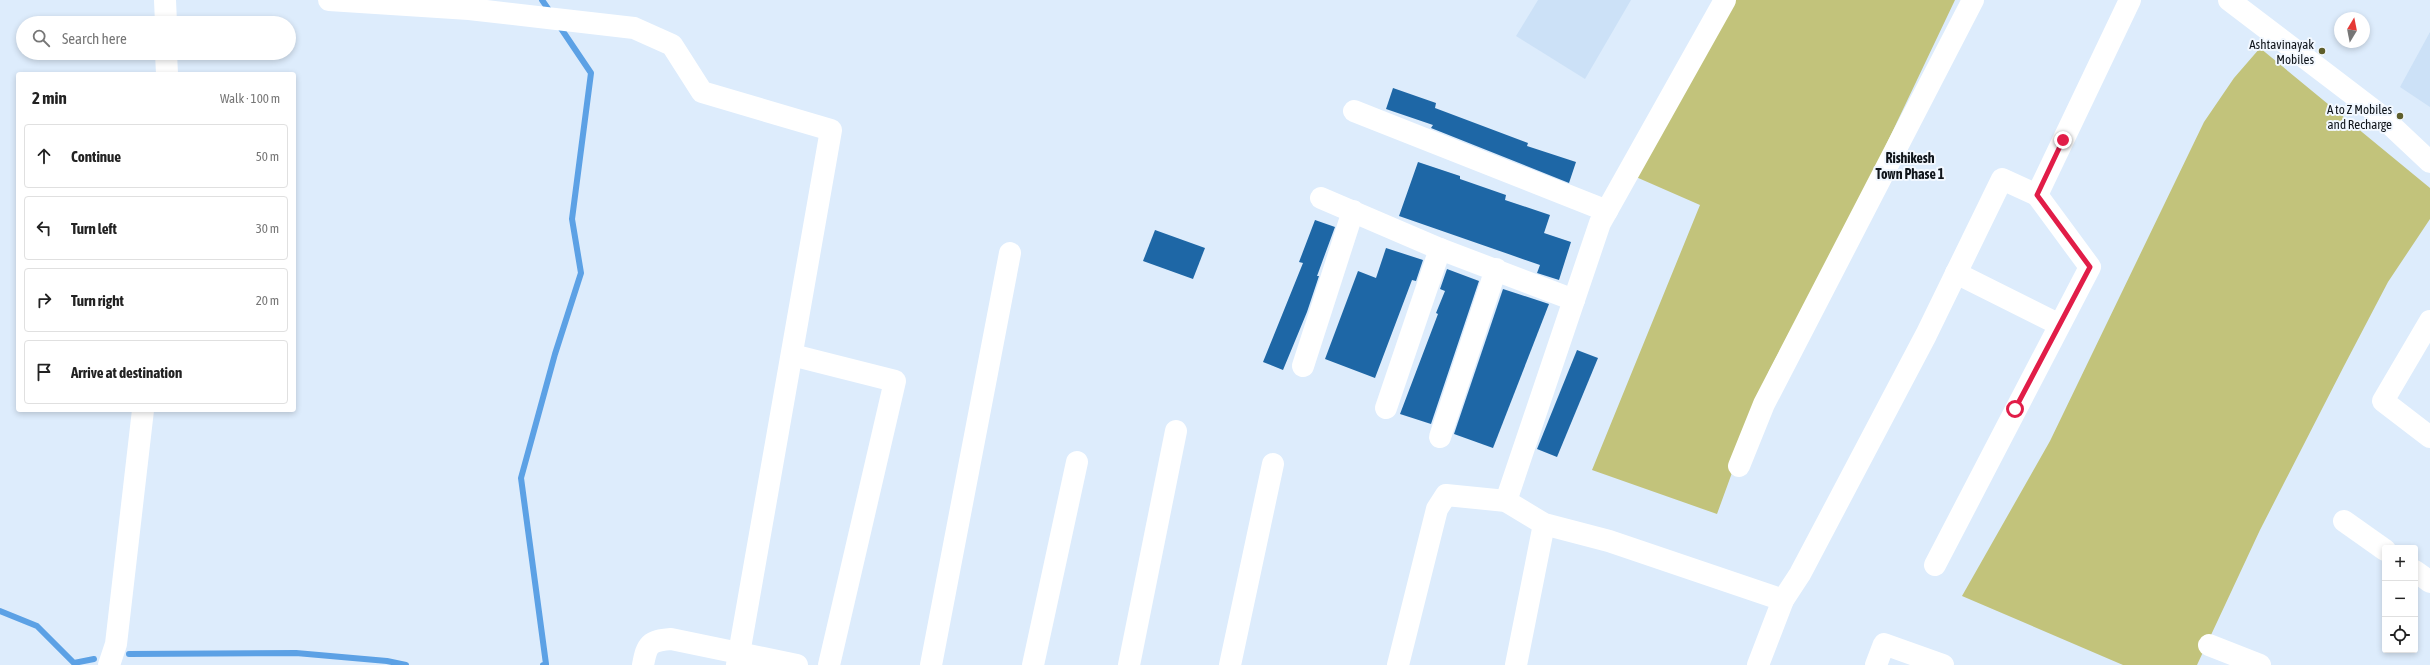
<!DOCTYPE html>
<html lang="en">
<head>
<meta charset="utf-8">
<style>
  body { margin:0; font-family:"Asap Condensed",sans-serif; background:#f6f6f6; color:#222 }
  .controls { position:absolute; right:12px; bottom:12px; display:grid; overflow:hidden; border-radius:4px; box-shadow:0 2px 6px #0003 }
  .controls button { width:36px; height:36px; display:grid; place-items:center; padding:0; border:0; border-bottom:1px solid #e0e0e0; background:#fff; color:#222; font:20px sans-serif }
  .compass { position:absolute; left:2334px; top:12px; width:36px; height:36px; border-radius:50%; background:#fff; box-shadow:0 2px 6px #0003; rotate:10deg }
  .stop { position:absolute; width:12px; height:12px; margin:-9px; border:3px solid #e11d48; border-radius:50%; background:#fff }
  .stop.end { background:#e11d48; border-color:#fff; box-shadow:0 1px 4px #0008 }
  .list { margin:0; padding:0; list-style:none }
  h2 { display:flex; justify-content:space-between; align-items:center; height:52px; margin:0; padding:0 16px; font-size:17px }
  h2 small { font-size:13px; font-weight:400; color:#767676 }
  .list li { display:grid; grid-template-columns:26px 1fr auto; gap:12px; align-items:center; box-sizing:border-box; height:64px; margin:0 8px 8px; padding:0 8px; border:1px solid #e0e0e0; border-radius:4px }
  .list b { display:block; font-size:15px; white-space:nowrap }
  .list em { font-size:13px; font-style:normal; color:#767676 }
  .icon { flex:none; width:22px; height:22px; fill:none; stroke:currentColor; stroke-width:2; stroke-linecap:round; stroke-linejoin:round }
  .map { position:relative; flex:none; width:2430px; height:665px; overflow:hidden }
  .search { position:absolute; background:#fff; box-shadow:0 2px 6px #0003; left:16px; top:16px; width:280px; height:44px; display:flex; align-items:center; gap:10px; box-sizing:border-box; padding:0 14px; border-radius:22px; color:#767676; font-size:15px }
  .panel { position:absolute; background:#fff; box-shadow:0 2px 6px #0003; left:16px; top:72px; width:280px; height:340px; border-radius:4px }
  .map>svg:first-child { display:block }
  .built { fill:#cce1f7 }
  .green { fill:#c2c37b }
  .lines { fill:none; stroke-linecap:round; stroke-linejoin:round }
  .stream { stroke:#5ca1e5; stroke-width:6 }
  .building { fill:#1e67a6 }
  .minor { stroke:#fff; stroke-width:22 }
  .route { stroke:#e11d48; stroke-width:5 }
  .poi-dot { fill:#5e5e2b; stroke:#f2f8ff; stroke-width:1.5 }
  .labels { text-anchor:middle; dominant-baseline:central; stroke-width:4; stroke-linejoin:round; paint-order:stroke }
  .poi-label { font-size:13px; fill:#10151b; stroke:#f2f8ff; text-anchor:end }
  .neighbourhood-label { font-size:14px; font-weight:bold; fill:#10151b; stroke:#f2f8ff }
</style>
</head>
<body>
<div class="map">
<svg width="2430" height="665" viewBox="0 0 2430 665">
  <rect width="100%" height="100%" fill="#ddecfc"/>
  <g class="built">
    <polygon points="1538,0 1631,0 1585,79 1516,36"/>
    <polygon points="2430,32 2430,107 2400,87"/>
  </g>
  <g class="green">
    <polygon points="1730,0 1955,0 1858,204 1769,371 1717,514 1592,470 1700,205 1636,177"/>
    <polygon points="2260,48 2430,188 2430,219 2388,282 2344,366 2260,530 2197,665 2123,665 1962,596 2050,441 2204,122 2234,78"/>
  </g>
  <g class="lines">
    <g class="stream">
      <polyline points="542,0 551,13"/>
      <polyline points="0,611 37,626 74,663 94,659"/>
      <polyline points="129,654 296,653 387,661 406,665"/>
      <polyline points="543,665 546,664 521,478 555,354 581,273 572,219 591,73 558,24"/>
    </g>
  </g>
  <g class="building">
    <polygon points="1393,88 1436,103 1435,108 1528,143 1527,146 1576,162 1569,183 1431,128 1433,125 1386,109"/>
    <polygon points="1418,162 1460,176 1460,179 1506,195 1505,200 1550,215 1544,233 1571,242 1559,280 1537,273 1540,265 1399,216"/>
    <polygon points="1315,220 1335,227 1317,276 1319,276 1307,312 1283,370 1263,362 1303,263 1299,262"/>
    <polygon points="1155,230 1205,248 1193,279 1143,261"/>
    <polygon points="1386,248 1423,260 1416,281 1412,280 1375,378 1325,359 1358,271 1376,278"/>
    <polygon points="1447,269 1479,281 1431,424 1400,414 1438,314 1436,313 1445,291 1440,289"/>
    <polygon points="1503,289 1549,304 1493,448 1454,434"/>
    <polygon points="1577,350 1598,358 1557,457 1537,449"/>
  </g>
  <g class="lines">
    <g class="minor">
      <polyline points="165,0 166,23"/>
      <polyline points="329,0 469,9 634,28 672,45 702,92 831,130 737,665"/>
      <polyline points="2229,0 2380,115 2430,162"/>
      <polyline points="166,53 167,74"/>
      <polyline points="1354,111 1607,211"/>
      <polyline points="1321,198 1440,249 1574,300"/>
      <polyline points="1956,273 2058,324"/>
      <polyline points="2430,321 2383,401 2430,437"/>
      <polyline points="792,355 895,381 829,665"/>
      <polyline points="1303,366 1353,211"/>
      <polyline points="1386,408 1440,249"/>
      <polyline points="1440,437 1496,269"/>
      <polyline points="1739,466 1764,404 1973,0"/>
      <polyline points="1506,501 1600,223 1725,0"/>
      <polyline points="2344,521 2385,550"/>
      <polyline points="1935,565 2090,267 2037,195"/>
      <polyline points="2415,571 2430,582"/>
      <polyline points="2209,645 2260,665"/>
      <polyline points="109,665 116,644 143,410"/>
      <path d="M 643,665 C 647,644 649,641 671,639 L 797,665"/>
      <polyline points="931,665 1010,253"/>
      <polyline points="1033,665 1077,462"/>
      <polyline points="1129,665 1176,431"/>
      <polyline points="1230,665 1273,464"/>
      <polyline points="1398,665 1437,509 1446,495 1506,501 1544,524 1609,541 1783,600"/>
      <polyline points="1516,665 1544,524"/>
      <polyline points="1758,665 1783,600 1800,574 1926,335 2002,179 2037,195 2130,0"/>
      <polyline points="1876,665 1884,644 1943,665"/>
    </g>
  </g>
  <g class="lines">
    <polyline class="route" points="2015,409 2090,267 2037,195 2063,140"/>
  </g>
  <g class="poi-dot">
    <circle cx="2322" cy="51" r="4"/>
    <circle cx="2400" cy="116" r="4"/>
  </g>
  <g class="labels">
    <g class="poi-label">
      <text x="2314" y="44">Ashtavinayak<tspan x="2314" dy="15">Mobiles</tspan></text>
      <text x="2392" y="109">A to Z Mobiles<tspan x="2392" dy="15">and Recharge</tspan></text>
    </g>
    <g class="neighbourhood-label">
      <text x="1910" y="158">Rishikesh<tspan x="1910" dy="16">Town Phase 1</tspan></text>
    </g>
  </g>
</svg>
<div class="controls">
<button>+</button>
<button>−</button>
<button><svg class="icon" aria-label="locate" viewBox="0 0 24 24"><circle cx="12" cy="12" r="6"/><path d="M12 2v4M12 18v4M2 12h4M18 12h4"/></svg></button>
</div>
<svg class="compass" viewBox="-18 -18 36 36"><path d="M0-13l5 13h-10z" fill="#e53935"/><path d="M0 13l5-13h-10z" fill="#767676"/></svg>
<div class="stop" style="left:2015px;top:409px"></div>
<div class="stop end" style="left:2063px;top:140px"></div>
<div class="search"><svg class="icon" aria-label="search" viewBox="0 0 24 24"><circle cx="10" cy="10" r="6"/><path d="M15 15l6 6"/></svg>Search here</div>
<section class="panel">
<h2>2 min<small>Walk · 100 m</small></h2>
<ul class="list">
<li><svg class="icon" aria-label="ahead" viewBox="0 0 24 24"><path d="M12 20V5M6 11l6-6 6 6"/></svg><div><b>Continue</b></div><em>50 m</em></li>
<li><svg class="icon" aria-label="left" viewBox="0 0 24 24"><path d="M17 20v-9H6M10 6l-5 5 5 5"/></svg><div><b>Turn left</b></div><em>30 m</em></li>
<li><svg class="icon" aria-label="right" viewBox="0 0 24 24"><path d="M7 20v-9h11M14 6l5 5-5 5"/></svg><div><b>Turn right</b></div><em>20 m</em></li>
<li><svg class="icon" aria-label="arrive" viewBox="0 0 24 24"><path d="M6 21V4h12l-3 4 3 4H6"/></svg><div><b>Arrive at destination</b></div></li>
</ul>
</section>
</div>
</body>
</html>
